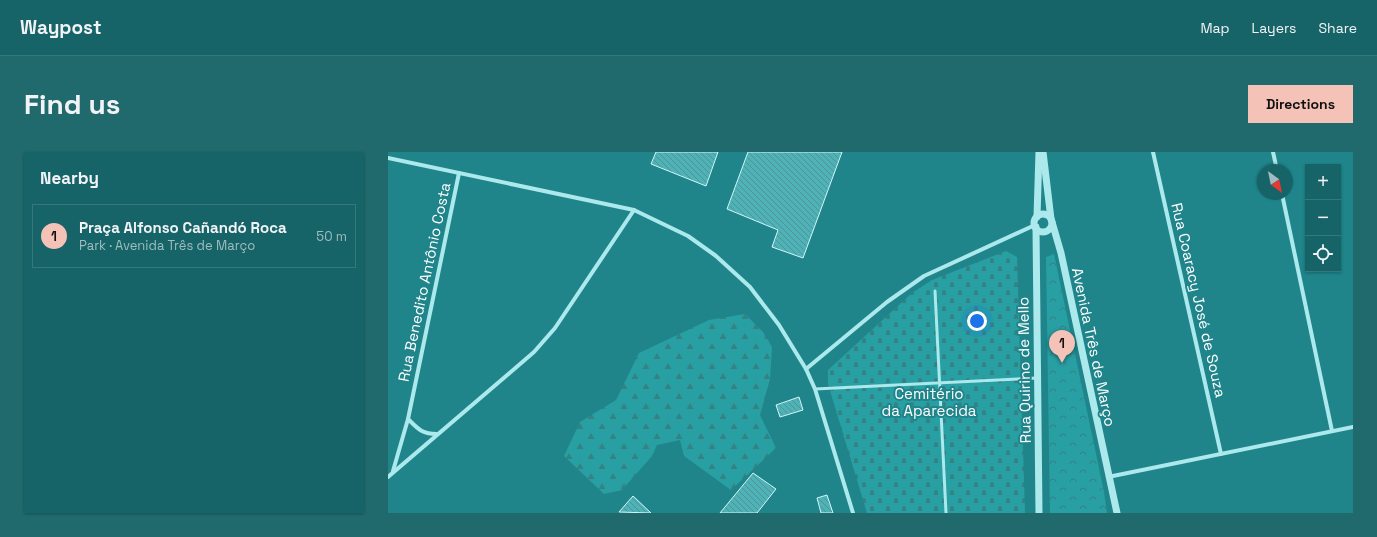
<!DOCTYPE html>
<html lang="en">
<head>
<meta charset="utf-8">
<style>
  body { margin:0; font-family:"Space Grotesk",sans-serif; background:#206a6e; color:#f1f3f6 }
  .controls { position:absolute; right:12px; top:12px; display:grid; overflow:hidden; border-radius:0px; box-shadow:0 1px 3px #0004 }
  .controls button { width:36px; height:36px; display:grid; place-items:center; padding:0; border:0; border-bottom:1px solid #36787c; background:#176468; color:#f1f3f6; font:20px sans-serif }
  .compass { position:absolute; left:869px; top:12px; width:36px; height:36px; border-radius:50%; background:#176468; box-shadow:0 1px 3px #0004; rotate:147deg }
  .you { position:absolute; left:589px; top:169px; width:14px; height:14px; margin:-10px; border:3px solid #fff; border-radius:50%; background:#1a73e8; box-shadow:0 0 0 6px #1a73e833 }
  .badge { display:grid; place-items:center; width:26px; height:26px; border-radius:50%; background:#f5c2b7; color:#111; font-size:13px; font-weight:700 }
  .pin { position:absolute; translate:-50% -33px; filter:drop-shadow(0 1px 2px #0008) }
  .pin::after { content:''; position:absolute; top:21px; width:14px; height:12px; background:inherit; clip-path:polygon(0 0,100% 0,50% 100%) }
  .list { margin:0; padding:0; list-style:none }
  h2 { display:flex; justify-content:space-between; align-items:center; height:52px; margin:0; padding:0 16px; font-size:17px }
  h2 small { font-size:13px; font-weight:400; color:#9ebdc0 }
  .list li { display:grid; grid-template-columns:26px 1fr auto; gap:12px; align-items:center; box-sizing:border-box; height:64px; margin:0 8px 8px; padding:0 8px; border:1px solid #36787c; border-radius:0px }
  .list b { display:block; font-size:15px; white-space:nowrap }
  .list p { margin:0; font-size:13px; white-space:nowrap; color:#9ebdc0 }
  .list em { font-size:13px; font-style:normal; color:#9ebdc0 }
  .icon { flex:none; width:22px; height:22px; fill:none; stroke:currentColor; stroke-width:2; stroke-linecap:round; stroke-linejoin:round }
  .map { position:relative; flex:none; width:965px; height:361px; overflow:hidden; border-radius:0px }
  header { display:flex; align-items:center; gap:24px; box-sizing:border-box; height:56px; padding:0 20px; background:#176468; border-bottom:1px solid #36787c }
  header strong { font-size:19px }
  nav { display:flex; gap:22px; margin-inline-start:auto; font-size:14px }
  .intro { display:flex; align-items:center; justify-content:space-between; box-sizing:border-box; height:96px; padding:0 24px }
  h1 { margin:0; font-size:28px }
  .button { padding:10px 18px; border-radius:0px; background:#f5c2b7; color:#111; font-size:14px; font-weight:700 }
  main { display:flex; gap:24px; padding:0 24px }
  aside { flex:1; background:#176468; border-radius:0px; box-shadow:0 1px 3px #0004 }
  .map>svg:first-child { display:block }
  .forest { fill:url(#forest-firs) }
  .cemetery { fill:url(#cemetery-stones) }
  .park { fill:url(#park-crowns) }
  .building { fill:url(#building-back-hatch); stroke:#d0f7f9 }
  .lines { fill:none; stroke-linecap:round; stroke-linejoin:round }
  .service { stroke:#abe9ec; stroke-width:3 }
  .minor { stroke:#abe9ec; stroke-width:4 }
  .tertiary { stroke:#abe9ec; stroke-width:7 }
  .labels { text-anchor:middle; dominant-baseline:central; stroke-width:4; stroke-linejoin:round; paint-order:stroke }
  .street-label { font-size:15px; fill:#fff; stroke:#1f858b }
  .park-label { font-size:15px; fill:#fff; stroke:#1f858b }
</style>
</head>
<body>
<header>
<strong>Waypost</strong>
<nav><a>Map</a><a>Layers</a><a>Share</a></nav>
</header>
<div class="intro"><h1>Find us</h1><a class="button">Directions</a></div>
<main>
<aside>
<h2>Nearby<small></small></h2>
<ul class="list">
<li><span class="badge">1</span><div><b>Praça Alfonso Cañandó Roca</b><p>Park · Avenida Três de Março</p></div><em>50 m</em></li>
</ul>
</aside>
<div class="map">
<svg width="965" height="361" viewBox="0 0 965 361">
  <defs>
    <pattern id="forest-firs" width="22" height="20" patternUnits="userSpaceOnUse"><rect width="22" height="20" fill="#289fa3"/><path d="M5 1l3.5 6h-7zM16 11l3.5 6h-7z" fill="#358285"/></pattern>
    <pattern id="cemetery-stones" width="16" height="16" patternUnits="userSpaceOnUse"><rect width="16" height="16" fill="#289fa3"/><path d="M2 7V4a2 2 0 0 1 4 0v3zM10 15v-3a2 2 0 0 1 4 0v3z" fill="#358285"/></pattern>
    <pattern id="park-crowns" width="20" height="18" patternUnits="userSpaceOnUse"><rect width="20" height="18" fill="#289fa3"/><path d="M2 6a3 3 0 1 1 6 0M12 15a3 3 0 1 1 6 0" fill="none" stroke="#358285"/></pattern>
    <pattern id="building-back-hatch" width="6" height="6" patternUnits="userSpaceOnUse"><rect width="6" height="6" fill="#4fb2b6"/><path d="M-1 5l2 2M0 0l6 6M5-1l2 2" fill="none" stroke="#4e9396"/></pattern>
  </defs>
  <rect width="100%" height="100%" fill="#1f858b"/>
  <polygon class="forest" points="357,162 375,180 384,195 382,227 372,263 388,296 343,338 296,304 292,288 269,293 264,304 234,338 216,342 176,304 192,270 228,248 251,201 321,168"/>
  <polygon class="cemetery" points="618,99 629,105 637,361 479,361 440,232 440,218 524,141 544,128"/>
  <polygon class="park" points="666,102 716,340 719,361 662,361 658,105"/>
  <g class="building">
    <polygon points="268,0 330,0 318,34 263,12"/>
    <polygon points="360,0 454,0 415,106 384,95 390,78 339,57"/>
    <polygon points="411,245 415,258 392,265 388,253"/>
    <polygon points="365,321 388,337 369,361 332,361"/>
    <polygon points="439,343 445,361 433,361 429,346"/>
    <polygon points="245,344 263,361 231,360"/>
  </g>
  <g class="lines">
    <g class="service">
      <polyline points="547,139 558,361"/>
      <polyline points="427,237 649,226"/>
    </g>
    <g class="minor">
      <polyline points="765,0 833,302"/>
      <polyline points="885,0 889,18"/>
      <polyline points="0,6 246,58 300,84 328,104 362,135 391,173 418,217 427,237 465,361"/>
      <polyline points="894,42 944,279"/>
      <polyline points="418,217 499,150 536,124 647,73"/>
      <path d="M 20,267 C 30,277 34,282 49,282"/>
      <polyline points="5,319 20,267 71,21"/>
      <polyline points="0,325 146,200 167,176 246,58"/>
      <polyline points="720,325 965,275"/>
    </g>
    <g class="tertiary">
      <polyline points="655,0 663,67"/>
      <circle cx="655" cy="71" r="9"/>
      <polyline points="649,65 651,0"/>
      <polyline points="664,70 673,101 729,361"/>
      <polyline points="648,75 651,361"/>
    </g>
  </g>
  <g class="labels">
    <g class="street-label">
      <text transform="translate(36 130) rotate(-78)">Rua Benedito Antônio Costa</text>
      <text transform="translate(811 148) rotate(77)">Rua Coaracy José de Souza</text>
      <text transform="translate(706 195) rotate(78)">Avenida Três de Março</text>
      <text transform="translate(636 218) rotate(-91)">Rua Quirino de Mello</text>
    </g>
    <g class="park-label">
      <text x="541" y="241">Cemitério<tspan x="541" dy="17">da Aparecida</tspan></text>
    </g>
  </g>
</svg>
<div class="controls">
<button>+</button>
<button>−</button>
<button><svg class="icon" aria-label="locate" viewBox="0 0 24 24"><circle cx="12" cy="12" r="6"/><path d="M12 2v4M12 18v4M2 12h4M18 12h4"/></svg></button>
</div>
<svg class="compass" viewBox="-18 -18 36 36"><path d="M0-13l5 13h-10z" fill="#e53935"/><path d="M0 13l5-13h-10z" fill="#9ebdc0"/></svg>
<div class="you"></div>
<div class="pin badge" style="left:674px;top:211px">1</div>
</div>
</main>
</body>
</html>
